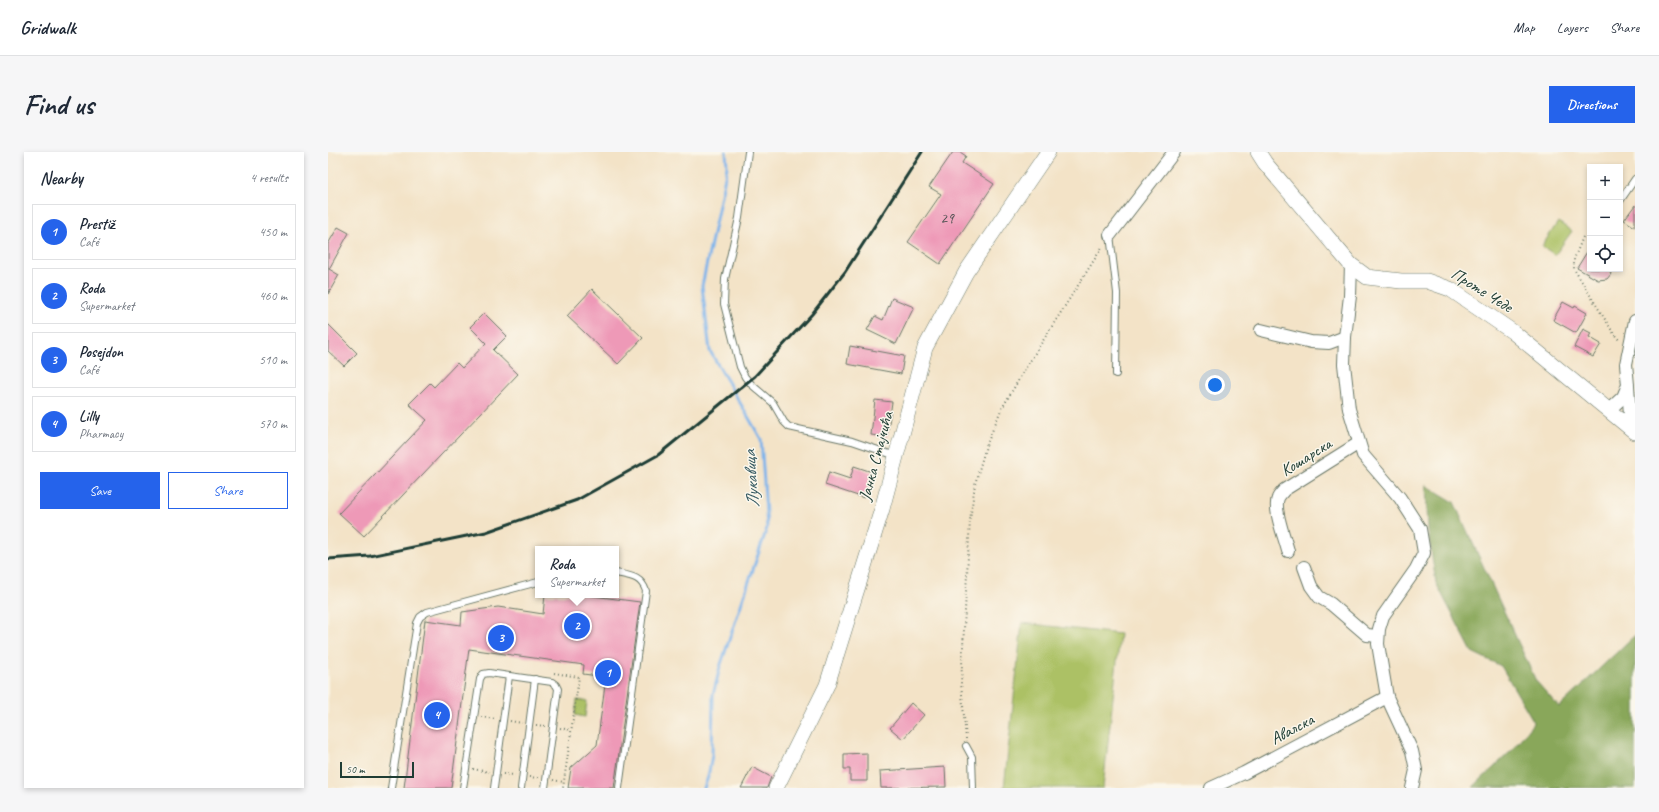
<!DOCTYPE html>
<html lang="en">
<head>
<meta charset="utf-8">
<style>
  body { margin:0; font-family:Caveat,sans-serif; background:#f6f6f7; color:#1f2937 }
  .controls { position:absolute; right:12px; top:12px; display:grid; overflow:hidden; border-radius:0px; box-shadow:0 2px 6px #0003 }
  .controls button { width:36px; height:36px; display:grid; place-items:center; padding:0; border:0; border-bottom:1px solid #e0e1e3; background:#fff; color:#1f2937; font:20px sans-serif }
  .scale { position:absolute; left:12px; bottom:10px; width:74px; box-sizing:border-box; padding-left:4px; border:2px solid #1f3d34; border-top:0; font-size:11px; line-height:14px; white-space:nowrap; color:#1f3d34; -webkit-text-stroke:3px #fbf7ec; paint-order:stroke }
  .you { position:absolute; left:887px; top:233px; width:14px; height:14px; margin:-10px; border:3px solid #fff; border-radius:50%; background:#1a73e8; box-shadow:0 0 0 6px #1a73e833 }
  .badge { display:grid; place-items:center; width:26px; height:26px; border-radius:50%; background:#2563eb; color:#fff; font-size:13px; font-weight:700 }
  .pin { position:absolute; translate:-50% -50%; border:2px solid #fff; box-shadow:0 1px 4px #0006 }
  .popup { position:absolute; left:207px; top:394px; width:84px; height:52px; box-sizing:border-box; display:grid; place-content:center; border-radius:0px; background:#fff; filter:drop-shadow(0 1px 3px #0005); font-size:13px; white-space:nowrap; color:#747a83 }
  .popup b { font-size:15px; color:#1f2937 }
  .popup::after { content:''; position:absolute; left:50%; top:100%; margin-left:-8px; border:8px solid transparent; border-top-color:#fff }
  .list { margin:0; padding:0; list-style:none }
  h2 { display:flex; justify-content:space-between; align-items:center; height:52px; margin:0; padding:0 16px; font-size:17px }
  h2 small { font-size:13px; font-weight:400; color:#747a83 }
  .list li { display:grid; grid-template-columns:26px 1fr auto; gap:12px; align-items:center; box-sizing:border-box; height:56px; margin:0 8px 8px; padding:0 8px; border:1px solid #e0e1e3; border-radius:0px }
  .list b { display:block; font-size:15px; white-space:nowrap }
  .list p { margin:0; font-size:13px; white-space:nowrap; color:#747a83 }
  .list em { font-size:13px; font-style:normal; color:#747a83 }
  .actions { display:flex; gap:8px; padding:12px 16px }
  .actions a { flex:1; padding:9px 0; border:1px solid #2563eb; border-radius:0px; text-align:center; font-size:14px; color:#2563eb }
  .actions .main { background:#2563eb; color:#fff }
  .icon { flex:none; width:22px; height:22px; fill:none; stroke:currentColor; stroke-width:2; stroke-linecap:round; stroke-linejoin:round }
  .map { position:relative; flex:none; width:1307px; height:636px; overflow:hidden; border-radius:0px }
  header { display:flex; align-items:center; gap:24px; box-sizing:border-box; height:56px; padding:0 20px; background:#fff; border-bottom:1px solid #e0e1e3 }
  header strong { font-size:19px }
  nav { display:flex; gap:22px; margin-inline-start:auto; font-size:14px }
  .intro { display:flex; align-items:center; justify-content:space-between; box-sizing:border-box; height:96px; padding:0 24px }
  h1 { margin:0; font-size:28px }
  .button { padding:10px 18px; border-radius:0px; background:#2563eb; color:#fff; font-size:14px; font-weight:700 }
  main { display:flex; gap:24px; padding:0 24px }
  aside { flex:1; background:#fff; border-radius:0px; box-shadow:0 2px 6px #0003 }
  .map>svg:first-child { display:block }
  .green { fill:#acc165; stroke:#667f4c }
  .forest { fill:#89a75a; stroke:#547247 }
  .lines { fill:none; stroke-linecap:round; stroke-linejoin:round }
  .stream { stroke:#7cb3eb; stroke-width:3 }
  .building { fill:#ee99b7 }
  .service-casing { stroke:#697767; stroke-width:8 }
  .minor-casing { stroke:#697767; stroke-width:14 }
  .tertiary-casing { stroke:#697767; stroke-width:16 }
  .path { stroke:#697767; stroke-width:2; stroke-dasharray:1 3; stroke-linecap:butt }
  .service { stroke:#fff; stroke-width:6 }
  .minor { stroke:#fff; stroke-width:12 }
  .tertiary { stroke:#fff; stroke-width:15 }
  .rail { stroke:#1f3d34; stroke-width:3 }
  .labels { text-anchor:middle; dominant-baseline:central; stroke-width:3; stroke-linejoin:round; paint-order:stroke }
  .number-label { font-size:15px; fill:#535455 }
  .street-label { font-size:17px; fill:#1f3d34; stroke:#fbf7ec }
  .water-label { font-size:18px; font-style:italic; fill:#365a62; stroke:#fbf7ec }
</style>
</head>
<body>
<header>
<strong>Gridwalk</strong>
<nav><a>Map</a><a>Layers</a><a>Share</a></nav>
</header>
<div class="intro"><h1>Find us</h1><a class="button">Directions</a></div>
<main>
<aside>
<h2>Nearby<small>4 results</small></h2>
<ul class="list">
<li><span class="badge">1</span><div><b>Prestiž</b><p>Café</p></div><em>450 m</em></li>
<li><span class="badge">2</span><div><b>Roda</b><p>Supermarket</p></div><em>460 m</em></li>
<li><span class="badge">3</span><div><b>Posejdon</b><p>Café</p></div><em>510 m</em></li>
<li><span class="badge">4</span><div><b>Lilly</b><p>Pharmacy</p></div><em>570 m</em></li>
</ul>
<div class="actions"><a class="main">Save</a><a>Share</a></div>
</aside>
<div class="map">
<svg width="1307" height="636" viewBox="0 0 1307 636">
  <rect width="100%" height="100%" fill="#fbf7ec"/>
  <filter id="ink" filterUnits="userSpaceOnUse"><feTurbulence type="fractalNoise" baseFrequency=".025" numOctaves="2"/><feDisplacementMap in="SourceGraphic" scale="8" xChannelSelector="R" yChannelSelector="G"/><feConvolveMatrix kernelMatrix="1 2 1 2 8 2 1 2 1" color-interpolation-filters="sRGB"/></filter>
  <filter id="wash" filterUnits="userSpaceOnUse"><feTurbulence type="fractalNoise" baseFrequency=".012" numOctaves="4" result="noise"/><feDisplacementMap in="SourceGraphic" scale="16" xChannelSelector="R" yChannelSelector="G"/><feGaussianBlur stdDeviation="0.9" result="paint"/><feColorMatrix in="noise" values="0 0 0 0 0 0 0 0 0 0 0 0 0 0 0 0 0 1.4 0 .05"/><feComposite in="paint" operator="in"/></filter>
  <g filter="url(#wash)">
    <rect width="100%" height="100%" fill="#f3e3c7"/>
    <g class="green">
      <polygon points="1230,70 1244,79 1227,103 1214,94"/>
      <polygon points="694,471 792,482 775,636 676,636"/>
      <polygon points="249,548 259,549 257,565 247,563"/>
    </g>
    <polygon class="forest" points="1098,333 1126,350 1208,529 1231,555 1307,483 1307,636 1145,635 1183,599 1206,570 1173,514 1144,500 1108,431 1100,379"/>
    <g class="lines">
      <polyline class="stream" points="376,636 380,625 384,603 385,543 392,515 439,376 433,287 382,199 374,134 399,15 398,0"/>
    </g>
    <g id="blocks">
      <g class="building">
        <polygon points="625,0 632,0 638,4 634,11 666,32 612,112 580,90 613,42 601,35"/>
        <polygon points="1307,53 1307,75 1296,68"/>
        <polygon points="10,75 21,81 1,117 11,123 0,142 0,92"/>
        <polygon points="1262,95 1262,117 1281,117 1283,122 1279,127 1270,128 1249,116"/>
        <polygon points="264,137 315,186 290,212 239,164"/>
        <polygon points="564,146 586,155 568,192 539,178 547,164 555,168"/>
        <polygon points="1235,150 1246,156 1247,154 1259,161 1248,181 1225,168"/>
        <polygon points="156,161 179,184 165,198 190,222 36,384 11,361 99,268 81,252 102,231 106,235 129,211 134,216 158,191 142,175"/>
        <polygon points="0,172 29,201 16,214 0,199"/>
        <polygon points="1255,177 1263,181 1261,185 1273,192 1265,205 1246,195"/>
        <polygon points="522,194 576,204 573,222 519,212"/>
        <polygon points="547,248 564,250 559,285 543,283"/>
        <polygon points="526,314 544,320 536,346 497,333 501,320 522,327"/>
        <polygon points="217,443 257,443 312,450 286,636 240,636 243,616 269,593 278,525 255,522 256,513 141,497 123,636 76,636 97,468 133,473 134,460 170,455 215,462"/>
        <polygon points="583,551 596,563 575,587 562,576"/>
        <polygon points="539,601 539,629 522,629 522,617 516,617 516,602"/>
        <polygon points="424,615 443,625 439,636 413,636"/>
        <polygon points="617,615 618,635 553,636 552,619"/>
      </g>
    </g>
  </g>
  <g filter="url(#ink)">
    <use href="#blocks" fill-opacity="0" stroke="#697767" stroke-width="1"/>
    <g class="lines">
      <g class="service-casing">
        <g id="service">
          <polyline points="420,0 411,66 397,127 396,152 412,215 417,225 424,233 445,251 456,270 461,275 524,289 568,304"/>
          <polyline points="1292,49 1307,27"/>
          <polyline points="782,83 789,141 788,222"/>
          <path d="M 288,421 C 302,424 313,424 318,439 L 291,636"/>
          <polyline points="638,594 644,605 645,636"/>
          <polyline points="63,636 89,471 92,465 99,460 210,430"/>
          <polyline points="135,636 152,527 155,522 161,521 224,530 228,533 230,537 217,636"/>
          <polyline points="166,636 181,524"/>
          <polyline points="193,636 207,527"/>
        </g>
      </g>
      <g class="minor-casing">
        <g id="minor">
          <polyline points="782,83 846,0"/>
          <polyline points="1023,113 1022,144 1017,185 1016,212 1021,257 1035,303 1072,346 1092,377 1096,401 1088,417 1055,464 1051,477 1050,492 1059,545 1084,599 1088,618 1084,636"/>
          <polyline points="933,178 983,190 1001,191 1017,185"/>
          <polyline points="1300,234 1303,277"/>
          <polyline points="1281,258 1295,245 1300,233 1298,212 1307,169"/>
          <path d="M 960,399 C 957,386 945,358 950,346 C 951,343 954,341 956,338 L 1031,291"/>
          <polyline points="976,415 983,434 991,445 1003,452 1039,483 1050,484"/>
          <polyline points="883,636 916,621 1059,545"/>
        </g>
      </g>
      <g class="tertiary-casing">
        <g id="tertiary">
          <polyline points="930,0 937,11 1023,113 1039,125 1073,129 1099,129 1122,137 1185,180 1307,280"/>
          <polyline points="448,636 499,533 554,357 597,196 638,120 720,0"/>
        </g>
      </g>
      <g class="path">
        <polyline points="1255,85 1246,107 1246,117 1286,182 1292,189"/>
        <polyline points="226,521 251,525 235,636"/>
        <polyline points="153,565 168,567"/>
        <polyline points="182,569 194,571"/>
        <polyline points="208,573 218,574"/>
        <polyline points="232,576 243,578"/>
        <polyline points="638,587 633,531 642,368 647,332 658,294 673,258 697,217 775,94"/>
        <polyline points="145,617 161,620"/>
        <polyline points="175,622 187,623"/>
        <polyline points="201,625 210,626"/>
        <polyline points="225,628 236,630"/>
      </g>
      <use href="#service" class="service"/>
      <use href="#minor" class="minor"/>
      <use href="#tertiary" class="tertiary"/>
      <polyline class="rail" points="0,407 42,404 158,380 249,348 330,303 427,224 484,162 517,120 594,0"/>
    </g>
  </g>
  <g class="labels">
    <g class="number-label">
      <text x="619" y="66">29</text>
    </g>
    <g class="street-label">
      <text transform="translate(1154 138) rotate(32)">Проте Чеде</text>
      <text transform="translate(548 304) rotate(-75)">Јанка Стајчића</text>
      <text transform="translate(978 305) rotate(-32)">Кошарска</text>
      <text transform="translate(964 577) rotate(-28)">Авалска</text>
    </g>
    <g class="water-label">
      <text transform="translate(423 327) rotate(-94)">Лукавица</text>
    </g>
  </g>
</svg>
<div class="controls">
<button>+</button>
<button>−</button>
<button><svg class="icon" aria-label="locate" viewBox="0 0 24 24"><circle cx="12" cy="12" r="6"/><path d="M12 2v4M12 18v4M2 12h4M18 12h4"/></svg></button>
</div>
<div class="scale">50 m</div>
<div class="you"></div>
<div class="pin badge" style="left:280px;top:521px">1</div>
<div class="pin badge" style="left:249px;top:474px">2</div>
<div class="popup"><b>Roda</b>Supermarket</div>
<div class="pin badge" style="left:173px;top:486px">3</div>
<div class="pin badge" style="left:109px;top:563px">4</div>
</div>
</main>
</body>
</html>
